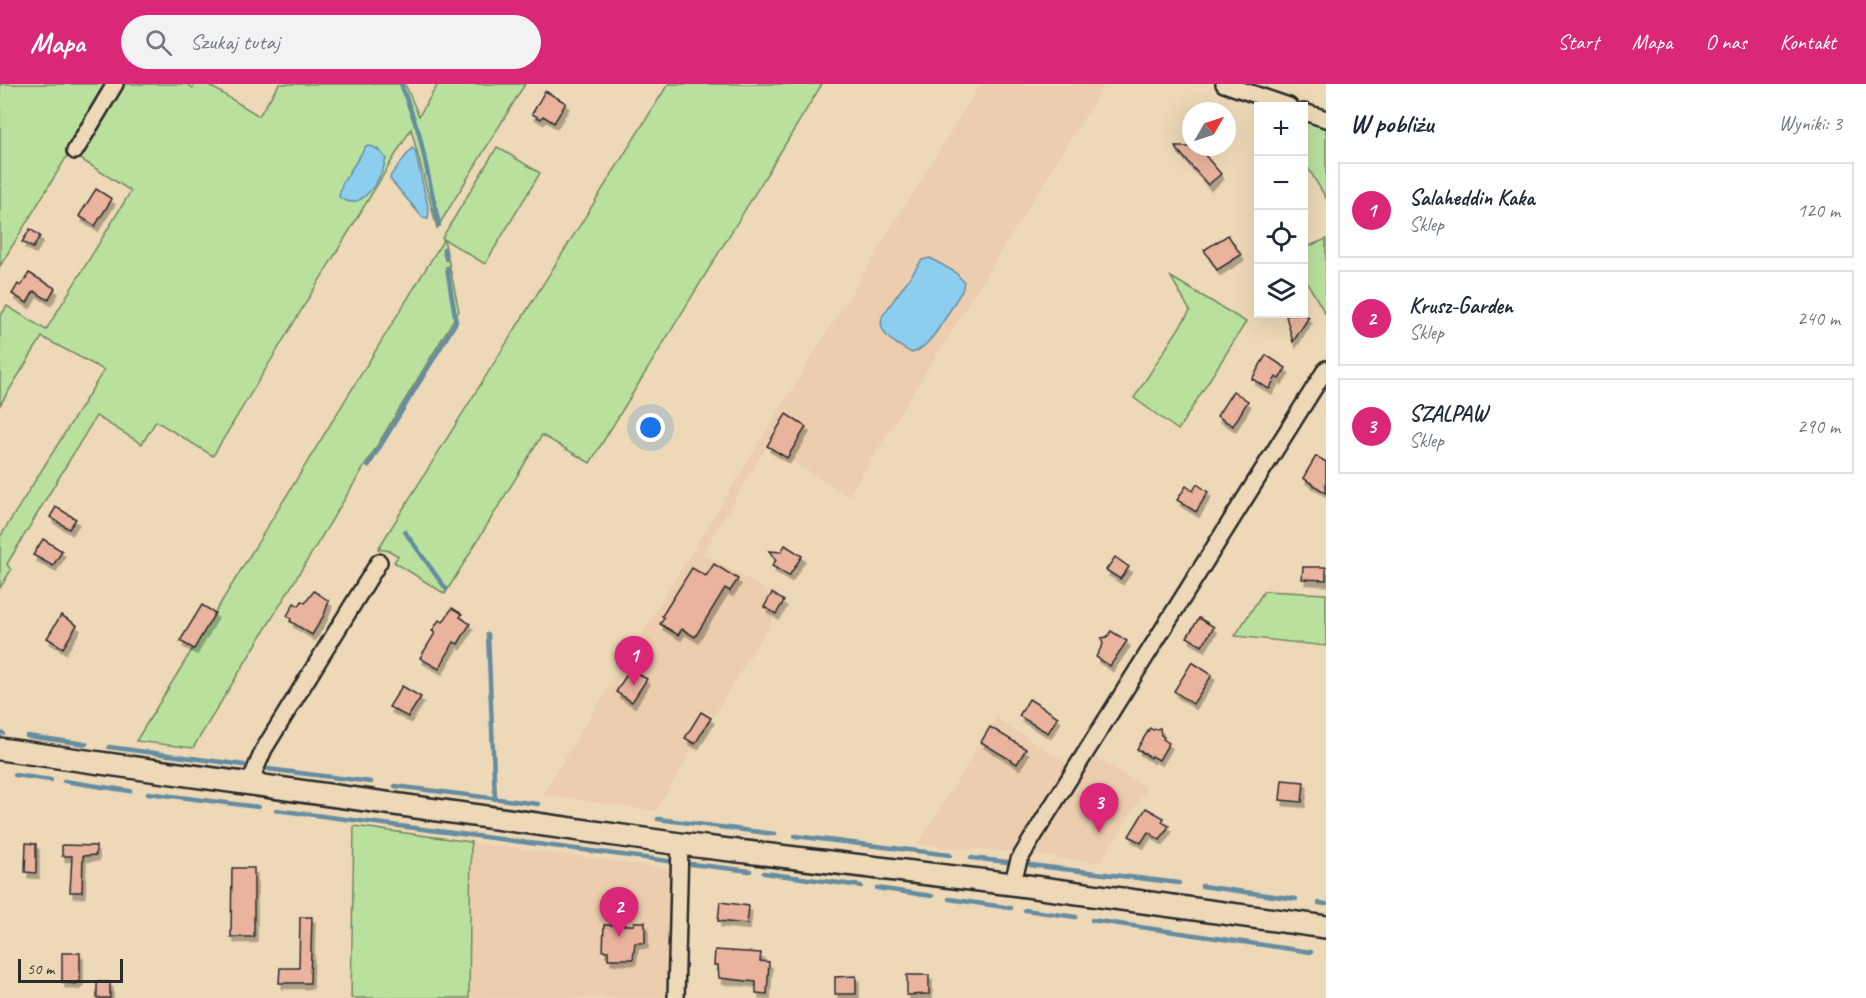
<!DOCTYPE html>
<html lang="pl">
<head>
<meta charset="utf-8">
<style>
  body { margin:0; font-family:Caveat,sans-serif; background:#f2f2f3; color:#1f2937 }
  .controls { position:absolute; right:18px; top:18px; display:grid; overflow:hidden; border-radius:0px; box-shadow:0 6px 24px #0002 }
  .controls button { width:54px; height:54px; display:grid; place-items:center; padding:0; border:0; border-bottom:2px solid #e0e1e3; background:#fff; color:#1f2937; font:30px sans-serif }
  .compass { position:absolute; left:1182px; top:18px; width:54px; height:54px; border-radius:50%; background:#fff; box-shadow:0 6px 24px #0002; rotate:51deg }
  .scale { position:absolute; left:18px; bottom:15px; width:105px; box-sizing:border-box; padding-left:6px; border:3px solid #2b2b2b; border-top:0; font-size:16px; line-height:21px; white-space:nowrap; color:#2b2b2b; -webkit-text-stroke:4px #edd9b7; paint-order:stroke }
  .you { position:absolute; left:651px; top:344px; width:21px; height:21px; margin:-15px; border:4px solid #fff; border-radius:50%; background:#1a73e8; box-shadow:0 0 0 9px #1a73e833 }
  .badge { display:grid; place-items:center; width:39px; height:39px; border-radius:50%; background:#db2777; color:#fff; font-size:20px; font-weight:700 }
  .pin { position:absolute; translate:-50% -50px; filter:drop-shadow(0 2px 3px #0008) }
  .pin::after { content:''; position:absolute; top:32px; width:21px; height:18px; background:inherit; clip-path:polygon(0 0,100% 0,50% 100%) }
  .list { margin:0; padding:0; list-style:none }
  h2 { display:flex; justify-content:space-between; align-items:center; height:78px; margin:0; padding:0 24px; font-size:26px }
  h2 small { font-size:20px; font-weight:400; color:#747a83 }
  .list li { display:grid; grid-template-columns:39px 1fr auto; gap:18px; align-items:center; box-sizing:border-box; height:96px; margin:0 12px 12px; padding:0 12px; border:2px solid #e0e1e3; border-radius:0px }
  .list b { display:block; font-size:22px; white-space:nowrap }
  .list p { margin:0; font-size:20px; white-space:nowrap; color:#747a83 }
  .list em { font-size:20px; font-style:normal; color:#747a83 }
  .icon { flex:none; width:33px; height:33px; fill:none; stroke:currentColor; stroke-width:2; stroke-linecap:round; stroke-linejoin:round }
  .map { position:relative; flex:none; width:1326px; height:914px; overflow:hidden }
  header { display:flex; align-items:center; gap:36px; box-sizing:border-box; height:84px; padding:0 30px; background:#db2777; color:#fff }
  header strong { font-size:28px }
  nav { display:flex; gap:33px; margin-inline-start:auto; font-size:21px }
  .search { width:420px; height:54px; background:#f2f2f3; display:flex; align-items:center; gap:15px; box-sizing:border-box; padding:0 21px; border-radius:33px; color:#747a83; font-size:22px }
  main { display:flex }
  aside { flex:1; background:#fff }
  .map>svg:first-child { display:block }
  .built { fill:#ecceaf }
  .green { fill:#b9e19d; stroke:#728664; stroke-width:1.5 }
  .water { fill:#8dcdee; stroke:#668ca0; stroke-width:1.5 }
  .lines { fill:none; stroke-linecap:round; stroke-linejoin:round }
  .stream { stroke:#668ca0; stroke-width:4.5 }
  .building { fill:#e9b39d; stroke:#2b2b2b; stroke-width:1.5; filter:url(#shadow) }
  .street-casing { stroke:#2b2b2b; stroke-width:20 }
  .secondary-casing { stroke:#2b2b2b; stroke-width:26 }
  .street { stroke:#edd9b7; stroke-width:15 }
  .secondary { stroke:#edd9b7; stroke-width:21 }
</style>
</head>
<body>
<header>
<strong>Mapa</strong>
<div class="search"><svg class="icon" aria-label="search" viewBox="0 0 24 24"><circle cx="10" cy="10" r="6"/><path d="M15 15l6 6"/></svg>Szukaj tutaj</div>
<nav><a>Start</a><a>Mapa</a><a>O nas</a><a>Kontakt</a></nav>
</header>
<main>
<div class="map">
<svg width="1326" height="914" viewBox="0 0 1326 914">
  <defs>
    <filter id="shadow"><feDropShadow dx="3" dy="5.5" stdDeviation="0" flood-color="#0004"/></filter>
  </defs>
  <rect width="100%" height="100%" fill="#edd9b7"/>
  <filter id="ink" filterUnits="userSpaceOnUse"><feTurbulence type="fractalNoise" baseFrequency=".0167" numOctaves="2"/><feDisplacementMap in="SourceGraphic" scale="12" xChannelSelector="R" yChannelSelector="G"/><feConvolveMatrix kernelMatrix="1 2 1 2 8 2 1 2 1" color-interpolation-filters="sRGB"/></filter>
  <g filter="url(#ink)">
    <g class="built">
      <polygon points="980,0 1105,0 849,412 767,362 703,469 784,517 656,727 542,711"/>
      <polygon points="996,634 1067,679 1011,768 917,761"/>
      <polygon points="1094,672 1147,704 1100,779 1032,771"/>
      <polygon points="471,758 671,785 669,914 469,914"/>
    </g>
    <g class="green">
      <polygon points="0,0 111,0 0,182"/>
      <polygon points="121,0 187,0 193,4 195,0 207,0 259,32 279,0 405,0 419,32 438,0 525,0 437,144 411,45 213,372 156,337 142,360 96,332 7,480 11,486 0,504 0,453 104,286 42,253 0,321 0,233 7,222 46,246 131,107 76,72"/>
      <polygon points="668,0 822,0 590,379 542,351 445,510 394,478 398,472 390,467 378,465"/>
      <polygon points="1304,37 1326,44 1326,114 1304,77"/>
      <polygon points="497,63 540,89 485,180 444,155 459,227 193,664 136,657 441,160 444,155 442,154"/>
      <polygon points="1326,155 1326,231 1304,193 1304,164"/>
      <polygon points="1171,193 1246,238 1178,346 1134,314 1190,227"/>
      <polygon points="1264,507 1326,510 1326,562 1235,552"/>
      <polygon points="354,742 471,758 469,914 351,914"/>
    </g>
    <g class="water">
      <path d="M 366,62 C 375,61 381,67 386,75 C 382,93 362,131 339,113 L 342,100 Z"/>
      <polygon points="412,64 415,66 429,127 428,135 423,134 390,95 391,91"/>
      <path d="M 930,174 L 955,188 L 964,198 L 962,207 C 950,224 932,264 912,269 C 897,261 875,250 883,231 L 922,176 Z"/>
    </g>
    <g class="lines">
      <g class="stream">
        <polyline points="401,0 419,49 439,141"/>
        <polyline points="444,165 446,175"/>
        <polyline points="368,382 456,238 447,184"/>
        <polyline points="405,448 446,505"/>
        <polyline points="488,550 495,715"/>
        <polyline points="0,649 3,649"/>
        <polyline points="27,652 86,660"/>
        <polyline points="109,663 244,681"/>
        <polyline points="268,685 371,698"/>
        <polyline points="15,691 51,696"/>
        <polyline points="64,697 130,707"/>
        <polyline points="395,702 538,720"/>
        <polyline points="148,709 258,723"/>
        <polyline points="276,726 668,777"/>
        <polyline points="658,735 775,750"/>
        <polyline points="795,752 950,771"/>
        <polyline points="971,774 1007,778"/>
        <polyline points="691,780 750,787"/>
        <polyline points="1030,781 1179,799"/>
        <polyline points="764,789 861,802"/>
        <polyline points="1202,802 1296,815"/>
        <polyline points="877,804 932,812"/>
        <polyline points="949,815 1011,824"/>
        <polyline points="1319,819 1326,820"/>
        <polyline points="1025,826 1076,833"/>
        <polyline points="1092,836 1311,868"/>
      </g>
    </g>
    <g class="building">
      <polygon points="545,7 566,19 554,39 543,32 541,35 532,30"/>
      <polygon points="1175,63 1198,63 1221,90 1208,101"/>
      <polygon points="96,105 112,115 95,142 79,132"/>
      <polygon points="30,145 40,152 33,164 22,158"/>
      <polygon points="1228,151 1241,171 1217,186 1204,166"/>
      <polygon points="29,189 55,204 48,216 34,207 27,219 12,210 18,200 21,202"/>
      <polygon points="1291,230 1302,230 1309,233 1293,258 1286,232"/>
      <polygon points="1266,271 1286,284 1279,295 1276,293 1269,305 1252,295"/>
      <polygon points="1233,307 1248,317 1233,342 1217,332"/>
      <polygon points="786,330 806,343 787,374 767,362"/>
      <polygon points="1316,372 1326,378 1326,409 1303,394"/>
      <polygon points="1197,400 1208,408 1196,428 1177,416 1186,402 1193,407"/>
      <polygon points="56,423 76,435 69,445 50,433"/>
      <polygon points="43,455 62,467 53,482 33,471"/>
      <polygon points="785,461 802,472 789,492 772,482 776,476 769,467 781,468"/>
      <polygon points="1115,473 1129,483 1120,495 1106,486"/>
      <polygon points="714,480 738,495 730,507 725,504 695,553 682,545 678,551 660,540 664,534 662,532 692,484 706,492"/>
      <polygon points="1303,483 1326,483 1326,496 1302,495"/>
      <polygon points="314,507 329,517 324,531 312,551 290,537 291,535 287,532 294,519 299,522 302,517 305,519"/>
      <polygon points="772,509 784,517 776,530 764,523"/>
      <polygon points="202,521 215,529 194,565 180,557"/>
      <polygon points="452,524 462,530 460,533 470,540 458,560 454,558 439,585 420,574 435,549 432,547 439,536 443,538"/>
      <polygon points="61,531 77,541 63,564 47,554"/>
      <polygon points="1199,534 1214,543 1202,562 1187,553"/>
      <polygon points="1111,547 1127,557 1110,582 1096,573 1103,560 1101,554 1107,553"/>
      <polygon points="1192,578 1212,591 1193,620 1174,607"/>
      <polygon points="630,585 647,595 632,618 616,608"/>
      <polygon points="402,602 421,613 408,633 389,623"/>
      <polygon points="1029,615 1058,633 1048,649 1019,632"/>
      <polygon points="701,628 711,634 695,660 685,654"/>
      <polygon points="990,643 1026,665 1017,680 981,658"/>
      <polygon points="1150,644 1153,646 1160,644 1161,651 1164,653 1163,655 1169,659 1159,676 1152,672 1151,674 1137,665"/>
      <polygon points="1282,696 1304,698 1302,718 1280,716"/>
      <polygon points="1146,724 1164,734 1162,738 1169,742 1160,756 1148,748 1141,759 1129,752"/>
      <polygon points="26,759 36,760 36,789 25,788"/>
      <polygon points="62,761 96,762 96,771 83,772 82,808 70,808 72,772 62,772"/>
      <polygon points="232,784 254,784 254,853 231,853"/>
      <polygon points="720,818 749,822 747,840 718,837"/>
      <polygon points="300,833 312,833 310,899 279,899 280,884 299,884"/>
      <polygon points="634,838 645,838 645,859 635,859 633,875 608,875 608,867 603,867 604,841 634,841"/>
      <polygon points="715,866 761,869 760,877 769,878 767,910 756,909 756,898 719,894 718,881 714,881"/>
      <polygon points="62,869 80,869 80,896 76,900 62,898"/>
      <polygon points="907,891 929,891 929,910 907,911"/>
      <polygon points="856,892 856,910 835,910 835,893"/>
      <rect x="97" y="898" width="13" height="16"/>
    </g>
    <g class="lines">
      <g class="street-casing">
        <g id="street">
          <polyline points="1224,0 1289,22"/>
          <polyline points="1304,28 1326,35"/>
          <polyline points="75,67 115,0"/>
          <polyline points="249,700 264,665 379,478"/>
          <polyline points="1012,800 1019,776 1044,735 1326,285"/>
          <polyline points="676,914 680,760"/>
        </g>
      </g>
      <g class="secondary-casing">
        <polyline id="secondary" points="0,665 680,760 1012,800 1326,843"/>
      </g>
      <use href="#street" class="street"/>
      <use href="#secondary" class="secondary"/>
    </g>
  </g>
</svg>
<div class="controls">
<button>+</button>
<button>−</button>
<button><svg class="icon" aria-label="locate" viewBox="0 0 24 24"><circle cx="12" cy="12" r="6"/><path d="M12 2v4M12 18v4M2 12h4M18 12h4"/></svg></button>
<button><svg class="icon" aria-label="layers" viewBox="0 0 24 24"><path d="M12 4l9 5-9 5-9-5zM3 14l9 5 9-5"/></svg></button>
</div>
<svg class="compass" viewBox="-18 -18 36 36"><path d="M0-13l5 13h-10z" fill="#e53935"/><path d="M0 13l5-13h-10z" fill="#747a83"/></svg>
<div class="scale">50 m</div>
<div class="you"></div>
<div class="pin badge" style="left:634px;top:602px">1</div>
<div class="pin badge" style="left:619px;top:853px">2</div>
<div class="pin badge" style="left:1099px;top:749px">3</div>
</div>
<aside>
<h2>W pobliżu<small>Wyniki: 3</small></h2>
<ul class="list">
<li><span class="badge">1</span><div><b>Salaheddin Kaka</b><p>Sklep</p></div><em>120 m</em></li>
<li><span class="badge">2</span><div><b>Krusz-Garden</b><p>Sklep</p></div><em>240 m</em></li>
<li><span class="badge">3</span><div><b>SZALPAW</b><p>Sklep</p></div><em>290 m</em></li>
</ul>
</aside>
</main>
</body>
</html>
